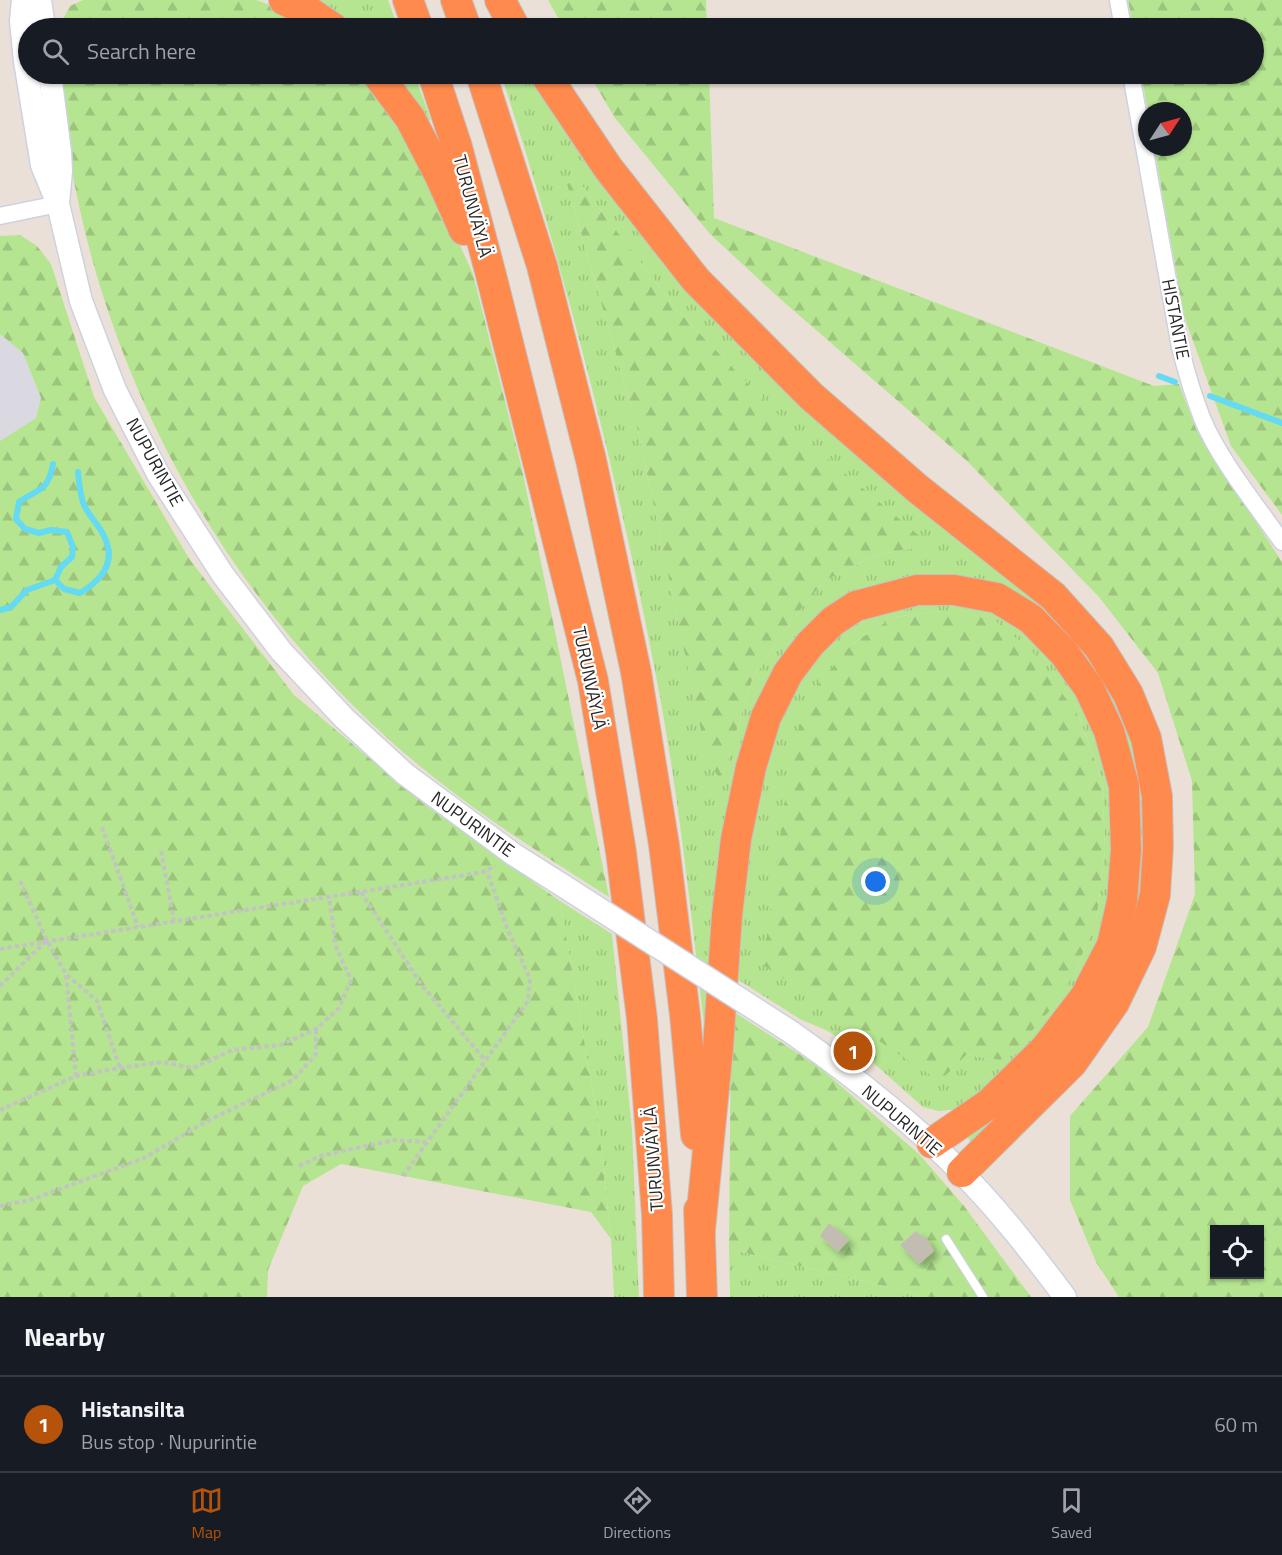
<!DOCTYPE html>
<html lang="en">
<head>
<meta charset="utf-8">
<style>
  body { margin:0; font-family:"Titillium Web",sans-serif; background:#242831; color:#f1f3f6 }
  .controls { position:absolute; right:18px; bottom:18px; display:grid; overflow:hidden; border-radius:0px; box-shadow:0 2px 4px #0004 }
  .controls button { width:54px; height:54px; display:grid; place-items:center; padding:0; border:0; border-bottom:2px solid #363941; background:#171b24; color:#f1f3f6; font:30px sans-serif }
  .compass { position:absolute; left:1138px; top:102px; width:54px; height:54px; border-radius:50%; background:#171b24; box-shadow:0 2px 4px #0004; rotate:54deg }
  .you { position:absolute; left:876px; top:882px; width:21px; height:21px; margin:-15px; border:4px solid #fff; border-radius:50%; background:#1a73e8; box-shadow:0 0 0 9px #1a73e833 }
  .badge { display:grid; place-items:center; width:39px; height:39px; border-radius:50%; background:#b45309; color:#fff; font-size:20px; font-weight:700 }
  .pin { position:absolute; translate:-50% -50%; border:3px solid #fff; box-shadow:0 2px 6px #0006 }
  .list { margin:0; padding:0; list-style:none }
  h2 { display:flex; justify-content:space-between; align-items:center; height:78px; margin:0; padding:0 24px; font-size:26px }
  h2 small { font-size:20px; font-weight:400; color:#9ea1a6 }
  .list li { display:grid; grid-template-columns:39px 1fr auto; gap:18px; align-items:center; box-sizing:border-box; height:96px; padding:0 24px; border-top:2px solid #363941 }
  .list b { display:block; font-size:22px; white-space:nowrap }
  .list p { margin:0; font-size:20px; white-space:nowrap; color:#9ea1a6 }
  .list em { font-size:20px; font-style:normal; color:#9ea1a6 }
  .icon { flex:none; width:33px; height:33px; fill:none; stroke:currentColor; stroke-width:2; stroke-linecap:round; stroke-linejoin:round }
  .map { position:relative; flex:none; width:1282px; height:1297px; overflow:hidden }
  .search { position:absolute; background:#171b24; box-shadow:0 2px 4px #0004; left:18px; right:18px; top:18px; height:66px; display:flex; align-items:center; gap:15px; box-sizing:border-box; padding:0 21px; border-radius:33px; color:#9ea1a6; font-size:22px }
  .sheet { height:174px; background:#171b24 }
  nav { display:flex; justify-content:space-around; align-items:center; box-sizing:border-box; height:84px; border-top:2px solid #363941; background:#171b24; font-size:16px; color:#9ea1a6 }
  nav a { display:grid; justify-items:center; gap:3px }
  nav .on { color:#b45309 }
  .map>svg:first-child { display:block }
  .industrial { fill:#dad9e2 }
  .grass { fill:url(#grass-tufts); fill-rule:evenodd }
  .forest { fill:url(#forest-firs); fill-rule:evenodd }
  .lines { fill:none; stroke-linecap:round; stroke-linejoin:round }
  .stream { stroke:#64daf3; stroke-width:6 }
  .building { fill:#c2bcb3; filter:url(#shadow) }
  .service-casing { stroke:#ccd2e1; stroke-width:10 }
  .minor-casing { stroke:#ccd2e1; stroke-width:19 }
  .secondary-casing { stroke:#ccd2e1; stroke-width:25 }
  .motorway-casing { stroke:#c3c3c3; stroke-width:32 }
  .path { stroke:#c3c3c3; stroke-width:4; stroke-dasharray:4.5 3; stroke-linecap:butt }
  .service { stroke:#fff; stroke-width:8 }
  .minor { stroke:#fff; stroke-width:16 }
  .secondary { stroke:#fff; stroke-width:22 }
  .motorway { stroke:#ff8a4e; stroke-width:30 }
  .secondary-bridge-casing { stroke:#ccd2e1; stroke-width:25; stroke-linecap:butt }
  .secondary-bridge { stroke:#fff; stroke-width:22 }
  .labels { text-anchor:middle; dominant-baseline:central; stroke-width:4.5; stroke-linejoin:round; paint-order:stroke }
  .street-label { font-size:18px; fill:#272727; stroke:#fff }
</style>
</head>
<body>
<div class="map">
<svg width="1282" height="1297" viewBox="0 0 1282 1297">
  <defs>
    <pattern id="grass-tufts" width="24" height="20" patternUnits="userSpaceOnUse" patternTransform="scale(1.5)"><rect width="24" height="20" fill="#b5e590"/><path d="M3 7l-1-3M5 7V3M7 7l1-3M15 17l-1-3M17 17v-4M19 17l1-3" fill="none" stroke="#9cc47c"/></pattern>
    <pattern id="forest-firs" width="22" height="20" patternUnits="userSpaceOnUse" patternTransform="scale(1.5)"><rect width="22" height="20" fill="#b5e590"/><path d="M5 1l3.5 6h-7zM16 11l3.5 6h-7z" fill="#9cc47c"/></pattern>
    <filter id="shadow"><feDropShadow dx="5.5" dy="5.5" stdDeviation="3" flood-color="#0004"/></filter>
  </defs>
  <rect width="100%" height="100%" fill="#ebe0d7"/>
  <polygon class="industrial" points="0,334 23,353 41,398 36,418 0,441"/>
  <g class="grass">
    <polygon points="309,0 388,0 398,28 351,28 335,14"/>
    <polygon points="392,74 414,74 431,120 428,121"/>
    <path d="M 501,74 L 534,74 L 666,256 L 1034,589 L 1100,664 L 1138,748 L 1150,813 L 1139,928 L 1082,1034 L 971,1144 L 968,1137 L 970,1132 L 1044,1063 L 1138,850 L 1061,631 L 905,581 L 779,672 L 705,1033 C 691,914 679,794 656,676 C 617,472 565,271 501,74 ZM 577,179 L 676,309 L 788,425 L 929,545 L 876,555 L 824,581 L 790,622 L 752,680 L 721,780 L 707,758 L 638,431 L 567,184 Z"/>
    <path d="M 921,598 L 996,608 L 1073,676 L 1115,782 L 1111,910 L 1091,964 L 1024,1058 L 959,1109 L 939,1111 L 923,1107 L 870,1060 L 828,1031 L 800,1019 L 732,976 L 744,845 L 767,740 L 799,673 L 851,620 ZM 942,611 L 1079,717 L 1102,781 L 1105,850 L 1097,915 L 1076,971 L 1000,1060 L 966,1055 L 852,644 L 894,617 Z"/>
    <polygon points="560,901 612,934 632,1130 639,1297 614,1297 611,1239 598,1121"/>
    <polygon points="729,1249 921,1295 921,1297 730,1297"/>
  </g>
  <g class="forest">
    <polygon points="83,0 256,0 297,15 315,28 58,28 70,6"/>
    <polygon points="548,0 706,0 707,28 564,28"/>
    <polygon points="1128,0 1282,0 1282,515 1231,446 1184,316 1154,147 1183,147 1183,111 1148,111 1141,74 1254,74 1254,28 1133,28"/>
    <path d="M 58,74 L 364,74 L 425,168 L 473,274 L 522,469 L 609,897 C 557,864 503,830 454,793 C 261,648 123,428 76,191 C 68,153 64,113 58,74 Z"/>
    <path d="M 589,74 L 709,74 L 714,218 L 1154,386 L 1179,384 L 1196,429 L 1282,562 L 1282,1297 L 1119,1297 L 1096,1262 L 1070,1200 L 1070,1116 L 1148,1027 L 1195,894 L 1192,781 L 1158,673 L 1099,597 L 967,461 L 778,297 L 710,234 L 615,118 ZM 1214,1230 L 1260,1230 L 1260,1274 L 1214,1274 Z"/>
    <polygon points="577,179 676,309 788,425 930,545 876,555 824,581 790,622 752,680 721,781 707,759 638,431 567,184"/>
    <polygon points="20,235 37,246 51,264 94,397 190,560 294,695 424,804 560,901 598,1121 611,1239 591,1212 341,1164 303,1186 268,1270 267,1297 0,1297 0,441 36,418 41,398 23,353 0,334 0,236"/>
    <polygon points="942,611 993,619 1031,650 1079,717 1102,781 1105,850 1097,915 1076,971 1050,1010 1018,1047 1000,1060 966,1055 940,1081 763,965 793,742 818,684 852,644 894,617"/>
    <polygon points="731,1010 819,1067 920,1155 964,1206 1031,1297 921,1297 921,1295 729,1249"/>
  </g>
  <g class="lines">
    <g class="stream">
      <polyline points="1159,376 1175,382"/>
      <polyline points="1210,396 1282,423"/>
      <path d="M 53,464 C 48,492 39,488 19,502 L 16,519 L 25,529 L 39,533 L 51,530 L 67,532 L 73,547 L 72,557 L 61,567 L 55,580"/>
      <path d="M 0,610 L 11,607 L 27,590 L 55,580 L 64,589 L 80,593 C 102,580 117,562 104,536 C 99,525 89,516 84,505 C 80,495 79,483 78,472"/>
    </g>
  </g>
  <g class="building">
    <polygon points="829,1223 849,1240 838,1252 820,1236"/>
    <polygon points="916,1231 924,1238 926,1237 934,1251 919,1264 900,1245"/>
  </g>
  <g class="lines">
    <g class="service-casing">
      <polyline id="service" points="946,1239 983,1297"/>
    </g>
    <g class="minor-casing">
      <g id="minor">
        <polyline points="1118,0 1123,28"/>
        <path d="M 1131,74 L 1180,347 C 1186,371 1193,395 1202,418 C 1218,458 1257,506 1282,542"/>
        <polyline points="0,216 58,204"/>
      </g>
    </g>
    <g class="secondary-casing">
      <g id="secondary">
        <polyline points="23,0 21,21 25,61 42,165 58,204 81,301 115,390 158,474 223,575 281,651 344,718 405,774 513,854 562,885"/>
        <polyline points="40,0 44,28"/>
        <polyline points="50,74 60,152 61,171 58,203"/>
        <path d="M 791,1032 C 849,1073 911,1121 960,1171 C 999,1210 1032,1253 1065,1297"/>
      </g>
    </g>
    <g class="motorway-casing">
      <g id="motorway">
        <polyline points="284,0 308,11 333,28"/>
        <polyline points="408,0 418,28"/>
        <polyline points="456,0 466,28"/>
        <polyline points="500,0 515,28"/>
        <polyline points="377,74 410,118 439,174 464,230"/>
        <polyline points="433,74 457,147 491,275 593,681 621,852 642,1019 657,1215 659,1297"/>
        <polyline points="481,74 542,266 591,460 636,672 664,845 685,1015 696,1135"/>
        <polyline points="545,74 608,168 696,280 811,396 918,489 1053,596 1099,647 1128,694 1146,738 1157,796 1158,847 1155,895 1141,947 1114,1003 1072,1063 962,1172"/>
        <polyline points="699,1210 702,1297"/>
        <polyline points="700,1230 718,1048 727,915 736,839 751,767 766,717 788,673 810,644 833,621 856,606 917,590 954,590 997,598 1031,619 1064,653 1089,688 1109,731 1124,786 1126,850 1122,901 1112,945 1085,997 1045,1049 989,1104 932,1143"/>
      </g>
    </g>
    <g class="path">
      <polyline points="102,827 138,927"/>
      <polyline points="161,851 174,921"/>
      <polyline points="20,881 47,941 66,974 76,1076"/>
      <polyline points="361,892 421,984 485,1060"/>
      <polyline points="0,949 466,875 487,871 495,865"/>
      <polyline points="67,975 97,1001 120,1068"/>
      <polyline points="0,986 46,941"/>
      <polyline points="0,1110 76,1076 120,1068 162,1062 193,1068 232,1050 280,1045 316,1029 339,1008 351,980 336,947 329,897"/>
      <polyline points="299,1166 320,1156 394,1140 426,1142"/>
      <polyline points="403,1176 528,1001 530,979 507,928 487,871"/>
      <polyline points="0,1206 30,1200 144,1158 209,1120 293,1080 316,1054 316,1029"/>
    </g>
    <use href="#service" class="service"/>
    <use href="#minor" class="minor"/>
    <use href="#secondary" class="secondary"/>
    <use href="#motorway" class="motorway"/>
    <g class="secondary-bridge-casing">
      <polyline id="secondary-bridge" points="562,885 791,1032"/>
    </g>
    <use href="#secondary-bridge" class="secondary-bridge"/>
  </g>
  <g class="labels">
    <g class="street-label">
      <text transform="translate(473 206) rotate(75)">TURUNVÄYLÄ</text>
      <text transform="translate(1176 319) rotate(79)">HISTANTIE</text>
      <text transform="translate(155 462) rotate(61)">NUPURINTIE</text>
      <text transform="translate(590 678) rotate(78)">TURUNVÄYLÄ</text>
      <text transform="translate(473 824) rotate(36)">NUPURINTIE</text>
      <text transform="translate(902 1120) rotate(40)">NUPURINTIE</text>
      <text transform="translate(653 1159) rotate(-94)">TURUNVÄYLÄ</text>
    </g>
  </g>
</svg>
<div class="controls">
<button><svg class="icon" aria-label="locate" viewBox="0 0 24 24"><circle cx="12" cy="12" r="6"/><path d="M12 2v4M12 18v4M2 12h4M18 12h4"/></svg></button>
</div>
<svg class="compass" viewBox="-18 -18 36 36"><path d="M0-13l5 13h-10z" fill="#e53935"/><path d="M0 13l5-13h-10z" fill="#9ea1a6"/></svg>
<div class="you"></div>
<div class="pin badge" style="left:853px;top:1051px">1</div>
<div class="search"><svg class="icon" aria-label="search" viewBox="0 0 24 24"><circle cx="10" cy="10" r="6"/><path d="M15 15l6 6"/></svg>Search here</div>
</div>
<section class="sheet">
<h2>Nearby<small></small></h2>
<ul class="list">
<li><span class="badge">1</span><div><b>Histansilta</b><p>Bus stop · Nupurintie</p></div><em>60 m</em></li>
</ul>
</section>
<nav>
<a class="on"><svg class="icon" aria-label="map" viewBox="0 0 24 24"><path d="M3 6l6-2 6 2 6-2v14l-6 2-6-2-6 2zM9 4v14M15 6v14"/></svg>Map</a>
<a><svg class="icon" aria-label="directions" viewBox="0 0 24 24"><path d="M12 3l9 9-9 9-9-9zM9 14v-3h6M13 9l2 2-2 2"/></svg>Directions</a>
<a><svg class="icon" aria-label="saved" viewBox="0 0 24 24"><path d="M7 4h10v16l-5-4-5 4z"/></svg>Saved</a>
</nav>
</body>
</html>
